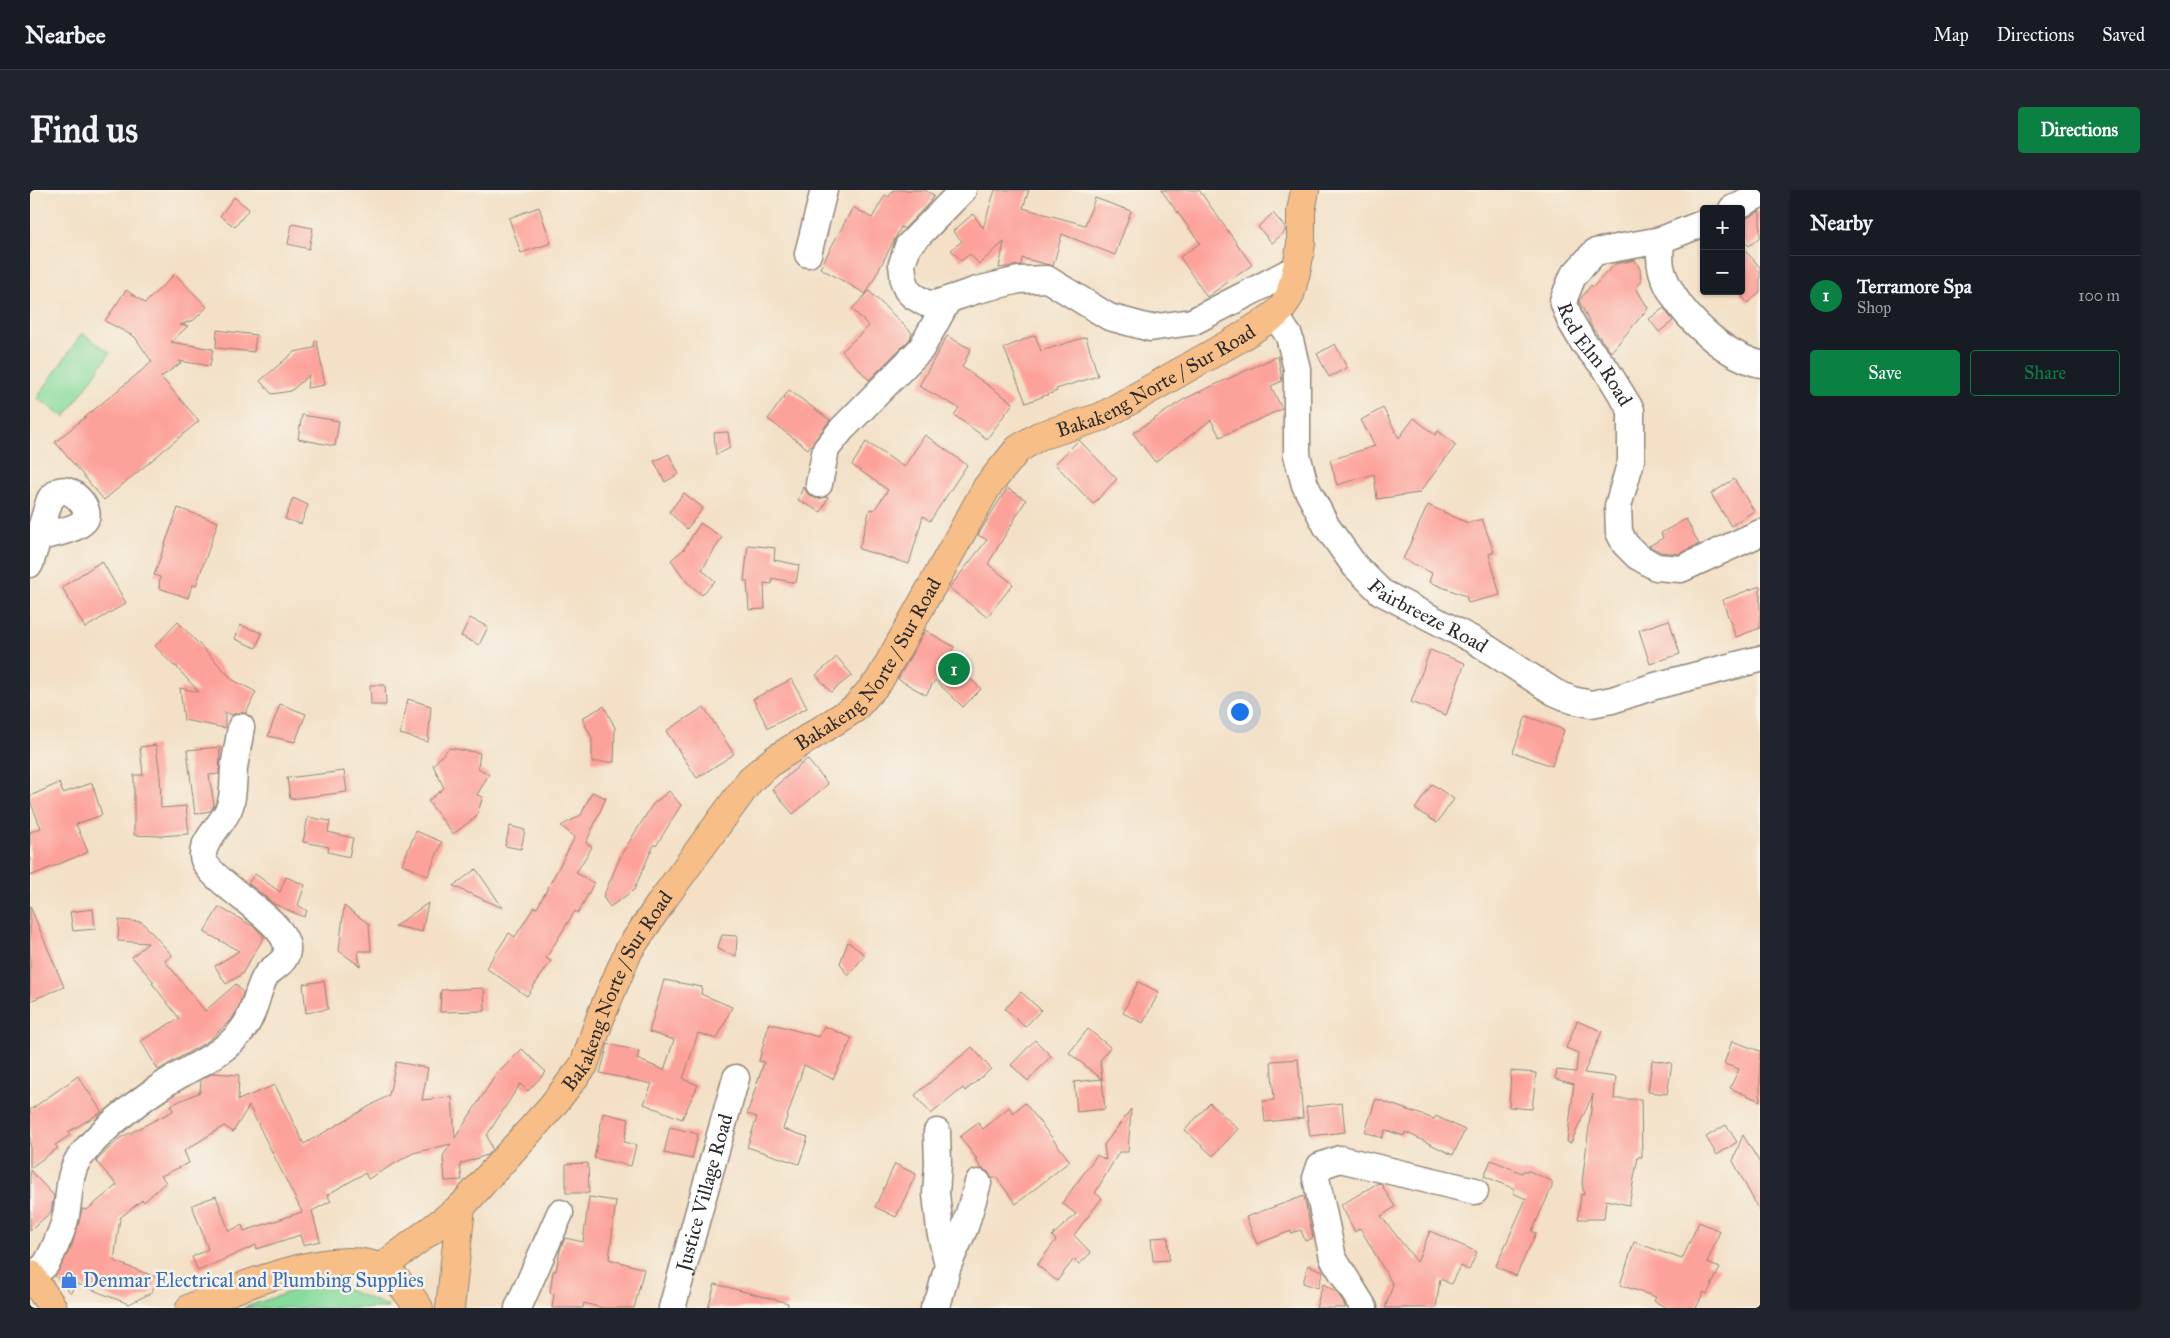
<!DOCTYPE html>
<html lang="en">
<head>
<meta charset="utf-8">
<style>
  body { margin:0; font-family:"IM FELL Great Primer",serif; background:#20242c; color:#f1f3f6 }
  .controls { position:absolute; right:15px; top:15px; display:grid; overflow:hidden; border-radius:5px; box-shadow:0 1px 4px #0004 }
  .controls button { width:45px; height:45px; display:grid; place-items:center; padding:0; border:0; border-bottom:1px solid #363941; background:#171b24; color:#f1f3f6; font:25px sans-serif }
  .you { position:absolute; left:1209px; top:521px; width:18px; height:18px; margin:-12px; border:4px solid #fff; border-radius:50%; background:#1a73e8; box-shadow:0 0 0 8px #1a73e833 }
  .badge { display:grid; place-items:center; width:32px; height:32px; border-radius:50%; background:#0b8043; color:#fff; font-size:16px; font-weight:700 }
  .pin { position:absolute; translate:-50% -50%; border:2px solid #fff; box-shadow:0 1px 5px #0006 }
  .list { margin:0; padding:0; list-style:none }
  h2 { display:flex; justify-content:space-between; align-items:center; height:65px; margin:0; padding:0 20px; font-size:21px }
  h2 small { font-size:16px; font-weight:400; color:#9ea1a6 }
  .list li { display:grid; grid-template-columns:32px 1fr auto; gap:15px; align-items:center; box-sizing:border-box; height:80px; padding:0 20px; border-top:1px solid #363941 }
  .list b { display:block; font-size:19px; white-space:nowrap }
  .list p { margin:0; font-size:16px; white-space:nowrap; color:#9ea1a6 }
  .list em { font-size:16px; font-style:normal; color:#9ea1a6 }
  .actions { display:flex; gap:10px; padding:15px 20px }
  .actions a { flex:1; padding:11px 0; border:1px solid #0b8043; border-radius:5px; text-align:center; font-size:18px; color:#0b8043 }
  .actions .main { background:#0b8043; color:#fff }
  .map { position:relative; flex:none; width:1730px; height:1118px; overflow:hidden; border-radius:5px }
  header { display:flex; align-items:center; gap:30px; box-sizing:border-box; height:70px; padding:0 25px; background:#171b24; border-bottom:1px solid #363941 }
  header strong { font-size:24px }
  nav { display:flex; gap:28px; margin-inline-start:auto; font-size:18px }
  .intro { display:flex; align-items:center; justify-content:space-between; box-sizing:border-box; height:120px; padding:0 30px }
  h1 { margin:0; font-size:35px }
  .button { padding:12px 22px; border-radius:5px; background:#0b8043; color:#fff; font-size:18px; font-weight:700 }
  main { display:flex; gap:30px; padding:0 30px }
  aside { flex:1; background:#171b24; border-radius:5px; box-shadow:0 1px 4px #0004 }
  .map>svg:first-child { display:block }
  .green { fill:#87db9d; stroke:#598364 }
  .building { fill:#fda29a }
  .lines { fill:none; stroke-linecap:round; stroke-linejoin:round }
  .minor-casing { stroke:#8f8678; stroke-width:29 }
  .major-casing { stroke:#8f8678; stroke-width:30 }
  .minor { stroke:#fff; stroke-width:26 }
  .major { stroke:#f7be88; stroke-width:28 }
  .labels { text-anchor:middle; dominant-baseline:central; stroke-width:5; stroke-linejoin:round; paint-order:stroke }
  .street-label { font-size:20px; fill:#2b2b2b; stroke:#f7f3e8 }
  .shop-label { font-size:20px; fill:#366cbe; stroke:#f7f3e8; text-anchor:start }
</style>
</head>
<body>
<header>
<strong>Nearbee</strong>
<nav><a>Map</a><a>Directions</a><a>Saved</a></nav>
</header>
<div class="intro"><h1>Find us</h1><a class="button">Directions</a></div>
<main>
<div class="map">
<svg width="1730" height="1118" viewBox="0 0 1730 1118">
  <rect width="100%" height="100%" fill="#f7f3e8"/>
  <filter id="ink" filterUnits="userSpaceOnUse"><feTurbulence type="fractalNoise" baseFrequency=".02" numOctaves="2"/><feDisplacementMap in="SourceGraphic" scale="10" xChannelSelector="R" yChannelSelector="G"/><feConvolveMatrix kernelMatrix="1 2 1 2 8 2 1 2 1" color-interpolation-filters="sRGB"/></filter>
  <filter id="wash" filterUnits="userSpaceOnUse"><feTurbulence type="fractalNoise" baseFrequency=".0096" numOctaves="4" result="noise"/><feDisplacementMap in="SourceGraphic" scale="20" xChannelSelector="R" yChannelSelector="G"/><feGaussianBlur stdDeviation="1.12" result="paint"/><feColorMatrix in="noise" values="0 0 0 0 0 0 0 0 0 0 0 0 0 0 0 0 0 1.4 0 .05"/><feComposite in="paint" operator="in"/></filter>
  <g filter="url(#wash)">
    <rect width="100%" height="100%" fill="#f3e0c6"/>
    <g class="green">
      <polygon points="52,143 80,163 35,227 7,208"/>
      <polygon points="277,1096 313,1098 356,1115 358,1118 213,1118"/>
    </g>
    <g id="blocks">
      <g class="building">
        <polygon points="863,0 894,0 904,5 900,12 874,39 871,37 836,104 790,78 823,17 842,28 855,5 859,7"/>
        <polygon points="965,0 999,0 993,18 1055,35 1065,8 1101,21 1085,65 1032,44 1023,76 992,68 991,75 969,78 974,52 949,74 940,64 931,71 921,60 932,51 923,41 943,24 953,38"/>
        <polygon points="1131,0 1169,0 1222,75 1177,107 1150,67 1170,53"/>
        <polygon points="204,7 219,19 205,37 190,26"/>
        <polygon points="509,17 521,53 491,63 479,28"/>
        <polygon points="1730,21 1730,47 1719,56 1711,48 1711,31"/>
        <polygon points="1243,23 1255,37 1255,42 1242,53 1228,37"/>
        <polygon points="262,34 283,38 279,59 258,54"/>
        <polygon points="1711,56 1730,77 1730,102 1718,113 1711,106"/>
        <polygon points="1605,70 1610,79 1611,92 1606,98 1618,118 1581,162 1563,139 1549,111 1561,95 1563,97 1585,74"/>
        <polygon points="145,84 177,117 164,130 150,135 158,136 141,152 183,159 180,176 149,171 151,173 131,187 169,231 74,310 25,252 122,172 105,147 75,131 96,100 115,113"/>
        <polygon points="839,101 882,143 879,150 839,190 812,161 839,136 822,119"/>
        <polygon points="1634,118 1643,131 1629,142 1619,129"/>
        <polygon points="187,140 226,145 224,162 186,158"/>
        <polygon points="1005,145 1011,161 1056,147 1068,186 1026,199 1027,201 996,213 974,158"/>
        <polygon points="917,146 941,159 932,177 983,213 957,249 924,225 929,218 889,196"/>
        <polygon points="285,151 287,151 295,195 277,198 279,185 261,201 242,204 230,191 264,162 284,158"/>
        <polygon points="1305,154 1317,178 1299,187 1287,164"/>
        <polygon points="1248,166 1252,191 1241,196 1252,219 1190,247 1181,230 1125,272 1103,243 1156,208"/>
        <polygon points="759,200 800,230 778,259 738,229"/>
        <polygon points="1353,218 1369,248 1384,228 1405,245 1408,241 1426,255 1389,303 1347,309 1344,284 1307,295 1300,270 1345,256 1331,230"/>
        <polygon points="272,225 309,231 305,256 268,249"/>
        <polygon points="698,242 700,258 686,265 684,243"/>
        <polygon points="895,245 937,275 900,331 893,326 879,374 829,359 840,319 844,320 858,300 822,275 836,252 874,277"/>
        <polygon points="1049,250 1087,289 1063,314 1025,274"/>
        <polygon points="639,264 649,284 635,292 624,271"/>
        <polygon points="1704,289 1724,321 1701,336 1681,304"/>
        <polygon points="773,297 779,305 786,309 798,307 791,322 768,310"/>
        <polygon points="977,298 996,310 958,374 983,394 957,427 919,398 957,350 948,345"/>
        <polygon points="654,303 673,318 657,339 639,322"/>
        <polygon points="263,308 278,315 271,334 255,329"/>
        <polygon points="1398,315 1438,333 1452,329 1464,362 1459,364 1470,405 1438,413 1436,406 1399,392 1402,383 1373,369"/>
        <polygon points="148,318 188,332 166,396 162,395 158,408 129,398 130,387 124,385"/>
        <polygon points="1656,329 1669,354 1648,364 1631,362 1619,356 1633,348 1631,343"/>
        <polygon points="670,333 692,347 672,380 685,391 672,405 657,392 641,370 654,359"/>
        <polygon points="718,355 745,358 744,370 769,375 766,393 742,388 742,394 734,393 735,419 719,420 717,391 714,391"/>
        <polygon points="72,371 96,413 55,438 32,397"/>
        <polygon points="1730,396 1730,438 1706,447 1692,410"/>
        <polygon points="440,428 458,437 449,455 431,446"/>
        <polygon points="1639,430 1650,464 1620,474 1609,440"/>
        <polygon points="148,432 203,490 226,502 216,523 206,523 202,525 195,522 195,538 154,530 150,498 169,502 148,479 147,476 144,476 125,456"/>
        <polygon points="210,435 232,443 226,458 205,449"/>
        <polygon points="895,440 924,457 918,468 951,499 933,517 905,490 896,505 868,489"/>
        <polygon points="1400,460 1435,473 1416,525 1381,512"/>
        <polygon points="807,467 822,485 801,502 786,485"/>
        <polygon points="762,489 777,518 738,538 723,509"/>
        <polygon points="340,495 355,495 356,515 341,515"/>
        <polygon points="378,509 401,516 398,552 370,544"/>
        <polygon points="250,514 276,524 265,552 238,546"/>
        <polygon points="574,516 585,538 584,572 562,572 562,548 552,528"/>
        <polygon points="674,517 704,564 667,588 636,541"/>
        <polygon points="1496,526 1534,540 1522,576 1483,562"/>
        <polygon points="126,555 130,585 131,618 156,616 159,644 130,646 104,645 104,585 113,585 110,557"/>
        <polygon points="190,557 189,584 179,585 184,615 180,621 165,624 157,560"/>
        <polygon points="419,558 450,563 448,578 459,584 447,605 453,607 446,627 423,644 398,611 414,598 403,575"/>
        <polygon points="777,569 798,594 763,624 742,599"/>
        <polygon points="314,581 317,602 260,609 257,588"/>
        <polygon points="29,593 33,603 62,593 72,625 46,634 58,662 0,686 0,642 11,638 0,611 0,606"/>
        <polygon points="1402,594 1424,609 1407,633 1385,619"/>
        <polygon points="639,601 651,615 626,656 624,654 604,700 580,717 573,707 592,663 623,614"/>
        <polygon points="562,602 576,608 556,653 562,657 546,683 564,693 548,723 545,721 516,768 521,771 497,806 456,778 479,743 485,747 504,717 507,718 545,647 531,636 551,625"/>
        <polygon points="278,627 300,631 298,642 323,648 319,667 298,662 299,657 273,652"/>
        <polygon points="480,636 495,640 491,659 475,656"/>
        <polygon points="386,641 412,652 398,686 372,674"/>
        <polygon points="446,679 473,718 423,696"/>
        <polygon points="225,684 250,702 256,687 275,695 268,715 277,721 274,727 244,714 218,693"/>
        <polygon points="398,713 392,742 365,736"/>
        <polygon points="0,716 34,797 0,811"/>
        <polygon points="314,716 339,734 341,761 328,761 330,776 309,761"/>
        <polygon points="189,717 226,738 234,747 212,784 196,794 185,776 209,761 174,742"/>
        <polygon points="63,719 65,739 43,741 40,722"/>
        <polygon points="89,730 112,732 142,765 135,771 175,821 206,794 213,803 207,821 200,831 178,851 128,880 111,851 149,828 122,793 124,792 102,767 118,753 88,751"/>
        <polygon points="692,745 707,746 706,766 687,759"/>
        <polygon points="818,752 835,765 818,786 810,773"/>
        <polygon points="634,790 672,797 671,804 702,817 687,849 668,843 653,889 668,895 652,929 614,914 622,894 570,883 578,854 609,861 607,869 634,880 644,850 619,842"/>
        <polygon points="294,791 298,819 276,823 273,794"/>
        <polygon points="1108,792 1129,802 1113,833 1093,823"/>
        <polygon points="454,798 455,821 410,822 411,800"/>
        <polygon points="991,802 1011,820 995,837 975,819"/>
        <polygon points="1547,831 1572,841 1554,883 1586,887 1584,909 1611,909 1612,967 1608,967 1599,1015 1576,1010 1574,1029 1548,1029 1551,1004 1554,1005 1552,993 1563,904 1541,953 1537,952 1544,894 1525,889 1527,880 1546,882 1548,863 1536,858"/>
        <polygon points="739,833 789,847 794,836 822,848 803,889 774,875 753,939 778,947 769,974 717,957 727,927 717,924 734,872 729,871"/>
        <polygon points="1058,839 1080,857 1070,871 1072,889 1039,863"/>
        <polygon points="1005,850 1021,866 998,891 981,875"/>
        <polygon points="1702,851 1730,861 1730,911 1700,898 1709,879 1694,874"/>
        <polygon points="942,857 961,879 935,901 933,898 901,924 885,905"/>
        <polygon points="492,859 516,882 498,901 490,894 457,945 462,959 457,965 430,974 432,990 415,991 413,966 421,954 383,963 338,989 335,983 297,1005 301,1011 282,1021 290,1051 273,1055 270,1045 227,1059 226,1055 168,1081 162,1067 178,1059 162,1015 186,1006 199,1041 212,1035 214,1041 272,1022 219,916 203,942 194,936 154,961 159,973 131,986 136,992 114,1012 112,1010 90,1028 84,1071 128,1088 121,1103 99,1114 45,1093 41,1103 25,1086 42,1055 52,1019 57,1020 87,995 66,971 90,948 143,921 141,915 170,902 171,890 183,883 209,885 208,910 245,895 274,954 359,905 366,872 398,878 392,910 422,907 425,948 465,886"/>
        <polygon points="1268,869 1273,928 1235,932 1233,911 1244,910 1241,871"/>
        <polygon points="1622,870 1642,873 1637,904 1618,902"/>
        <polygon points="1481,881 1506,883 1502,919 1479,917"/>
        <polygon points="48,886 72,922 38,942 40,945 25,955 28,958 0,978 0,920"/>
        <polygon points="1072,889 1075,919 1047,922 1044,892"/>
        <polygon points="1346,909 1404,929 1406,926 1435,940 1423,965 1375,942 1374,946 1355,940 1352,948 1335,942"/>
        <polygon points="995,913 1040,971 986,1014 966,987 962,989 958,982 952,979 945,969 947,969 930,947 948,933 953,939 979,917 983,923"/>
        <polygon points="1180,913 1208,939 1183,966 1155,940"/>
        <polygon points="1312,913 1315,942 1280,946 1276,917"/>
        <polygon points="1101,919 1098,962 1089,962 1065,1003 1072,1008 1044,1045 1061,1063 1049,1074 1044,1069 1027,1091 1007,1075 1026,1050 1022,1046 1046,1024 1032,1013 1067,965 1076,970 1074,955"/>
        <polygon points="573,923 599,929 594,952 606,955 601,976 564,968"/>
        <polygon points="1696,935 1707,952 1687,965 1676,947"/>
        <polygon points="640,937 668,944 662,969 634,963"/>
        <polygon points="1713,945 1730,973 1730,1022 1703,971"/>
        <polygon points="1461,970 1492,983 1493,981 1499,981 1522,991 1522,997 1502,1041 1506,1043 1486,1086 1466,1076 1496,1009 1483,1003 1485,999 1454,986"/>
        <polygon points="558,973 559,1003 536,1003 536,974"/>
        <polygon points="865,974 886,984 866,1027 845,1017"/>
        <polygon points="0,980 24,1006 21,1022 0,1041"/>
        <polygon points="1348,993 1351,994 1365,1017 1351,1026 1387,1072 1400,1041 1447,1062 1439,1080 1430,1076 1421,1094 1410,1089 1406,1118 1355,1118 1363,1095 1330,1038 1325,1042 1311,1015"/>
        <polygon points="1274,1006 1283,1048 1275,1051 1271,1040 1261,1043 1261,1041 1227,1054 1216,1027"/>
        <polygon points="559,1007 586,1011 579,1069 614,1079 604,1118 572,1118 554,1113 553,1118 522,1118 524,1104 520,1103 523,1081 526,1081 530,1060 535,1048 553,1052"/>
        <polygon points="1669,1032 1690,1041 1677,1073 1690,1078 1677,1104 1674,1102 1666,1118 1637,1118 1624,1111 1626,1107 1590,1095 1604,1052 1652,1069"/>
        <polygon points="1138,1047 1139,1070 1123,1071 1121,1048"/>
        <polygon points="1278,1075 1293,1081 1288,1098 1273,1093"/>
        <polygon points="685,1094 758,1113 757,1118 678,1118"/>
        <polygon points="1293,1094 1307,1102 1316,1118 1286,1118"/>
      </g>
    </g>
  </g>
  <g filter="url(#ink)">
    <use href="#blocks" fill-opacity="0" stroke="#8f8678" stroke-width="1"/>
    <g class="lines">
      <g class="minor-casing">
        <g id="minor">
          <polyline points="933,0 878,56 872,74 874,93 877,100 883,106 895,113 905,114 947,100 989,90 1017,89 1079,127 1120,138 1162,132 1267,78"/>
          <polyline points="1702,19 1730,4"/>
          <path id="s1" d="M 1674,33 L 1631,50 L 1565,62 L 1543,86 L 1533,111 L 1540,130 L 1553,152 L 1576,179 L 1601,220 L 1601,271 L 1588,316 L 1589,342 L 1595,354 L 1607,366 L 1626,377 L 1651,379 L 1730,343"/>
          <path d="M 1631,50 C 1630,61 1629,71 1632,81 C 1644,120 1691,164 1730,174"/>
          <polyline points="778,64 794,0"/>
          <path id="s2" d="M 1245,125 L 1259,146 L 1267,179 L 1267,265 L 1275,295 L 1297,337 L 1325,376 L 1351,402 L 1449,453 L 1524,502 L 1542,510 L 1561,514 L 1582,510 L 1625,496 L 1730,469"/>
          <polyline points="789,294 796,259 812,239 891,159 918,110"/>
          <path d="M 0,374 L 20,309 C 23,307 26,303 29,301 C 42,296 64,321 54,331 C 46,340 21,344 10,347"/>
          <polyline points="918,1075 935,1037 948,993"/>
          <path d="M 2,1086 C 6,1082 13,1078 16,1074 C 23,1063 34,1037 36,1025 C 40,1006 38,982 50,967 C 72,939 104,914 133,895 C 160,877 193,866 213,839 C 225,824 226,803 235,787 C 241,777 258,773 257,758 C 256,728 172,689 173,665 C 173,649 195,632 200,616 C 204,605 203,590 204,578 C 206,565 209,551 211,537"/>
          <polyline points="488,1118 530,1023"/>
          <path id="s3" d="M 642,1118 L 706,888"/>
          <polyline points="904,1118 909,1109 918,1075 910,1040 906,1004 908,974 907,942"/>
          <polyline points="1334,1118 1303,1068 1286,988 1290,976 1310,969 1445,1001"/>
        </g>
      </g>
      <g class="major-casing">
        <g id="major">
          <path id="s4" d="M 351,1078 L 431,1017 L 522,916 L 554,875 L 572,823 L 599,760 L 634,708 L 721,589 L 744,570 L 824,519 L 849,491 L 957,297 L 988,259 L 1009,246 L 1071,227 L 1208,149 L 1245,125 L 1253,117 L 1260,105 L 1267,78 L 1271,54 L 1271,22 L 1275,0"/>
          <polyline points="0,1084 23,1118"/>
          <path d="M 160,1118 C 201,1099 310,1055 352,1079 C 368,1088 378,1103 389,1118"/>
          <polyline points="420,1118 431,1017"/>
        </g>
      </g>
      <use href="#minor" class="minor"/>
      <use href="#major" class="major"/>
    </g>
  </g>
  <defs>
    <g id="shop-bare" transform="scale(1.35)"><path d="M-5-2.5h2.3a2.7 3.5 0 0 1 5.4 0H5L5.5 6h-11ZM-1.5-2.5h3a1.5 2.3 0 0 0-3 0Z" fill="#3f7fe0" stroke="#f7f3e8" stroke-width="2.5" paint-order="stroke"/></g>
  </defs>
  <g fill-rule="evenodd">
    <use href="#shop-bare" x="39" y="1090"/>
  </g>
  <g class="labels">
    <g class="street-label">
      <text stroke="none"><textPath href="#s1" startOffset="235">Red Elm Road</textPath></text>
      <text stroke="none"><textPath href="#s4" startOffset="1210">Bakakeng Norte / Sur Road</textPath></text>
      <text stroke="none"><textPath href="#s2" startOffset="361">Fairbreeze Road</textPath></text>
      <text stroke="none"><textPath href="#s4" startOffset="790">Bakakeng Norte / Sur Road</textPath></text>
      <text stroke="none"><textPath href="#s4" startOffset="370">Bakakeng Norte / Sur Road</textPath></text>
      <text stroke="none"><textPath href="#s3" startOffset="120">Justice Village Road</textPath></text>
    </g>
    <g class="shop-label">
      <text x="53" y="1090">Denmar Electrical and Plumbing Supplies</text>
    </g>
  </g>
</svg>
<div class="controls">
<button>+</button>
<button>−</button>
</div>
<div class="you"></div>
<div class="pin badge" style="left:924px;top:479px">1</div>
</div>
<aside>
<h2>Nearby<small></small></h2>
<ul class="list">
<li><span class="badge">1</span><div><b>Terramore Spa</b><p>Shop</p></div><em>100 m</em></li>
</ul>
<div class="actions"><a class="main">Save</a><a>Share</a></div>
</aside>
</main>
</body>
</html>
